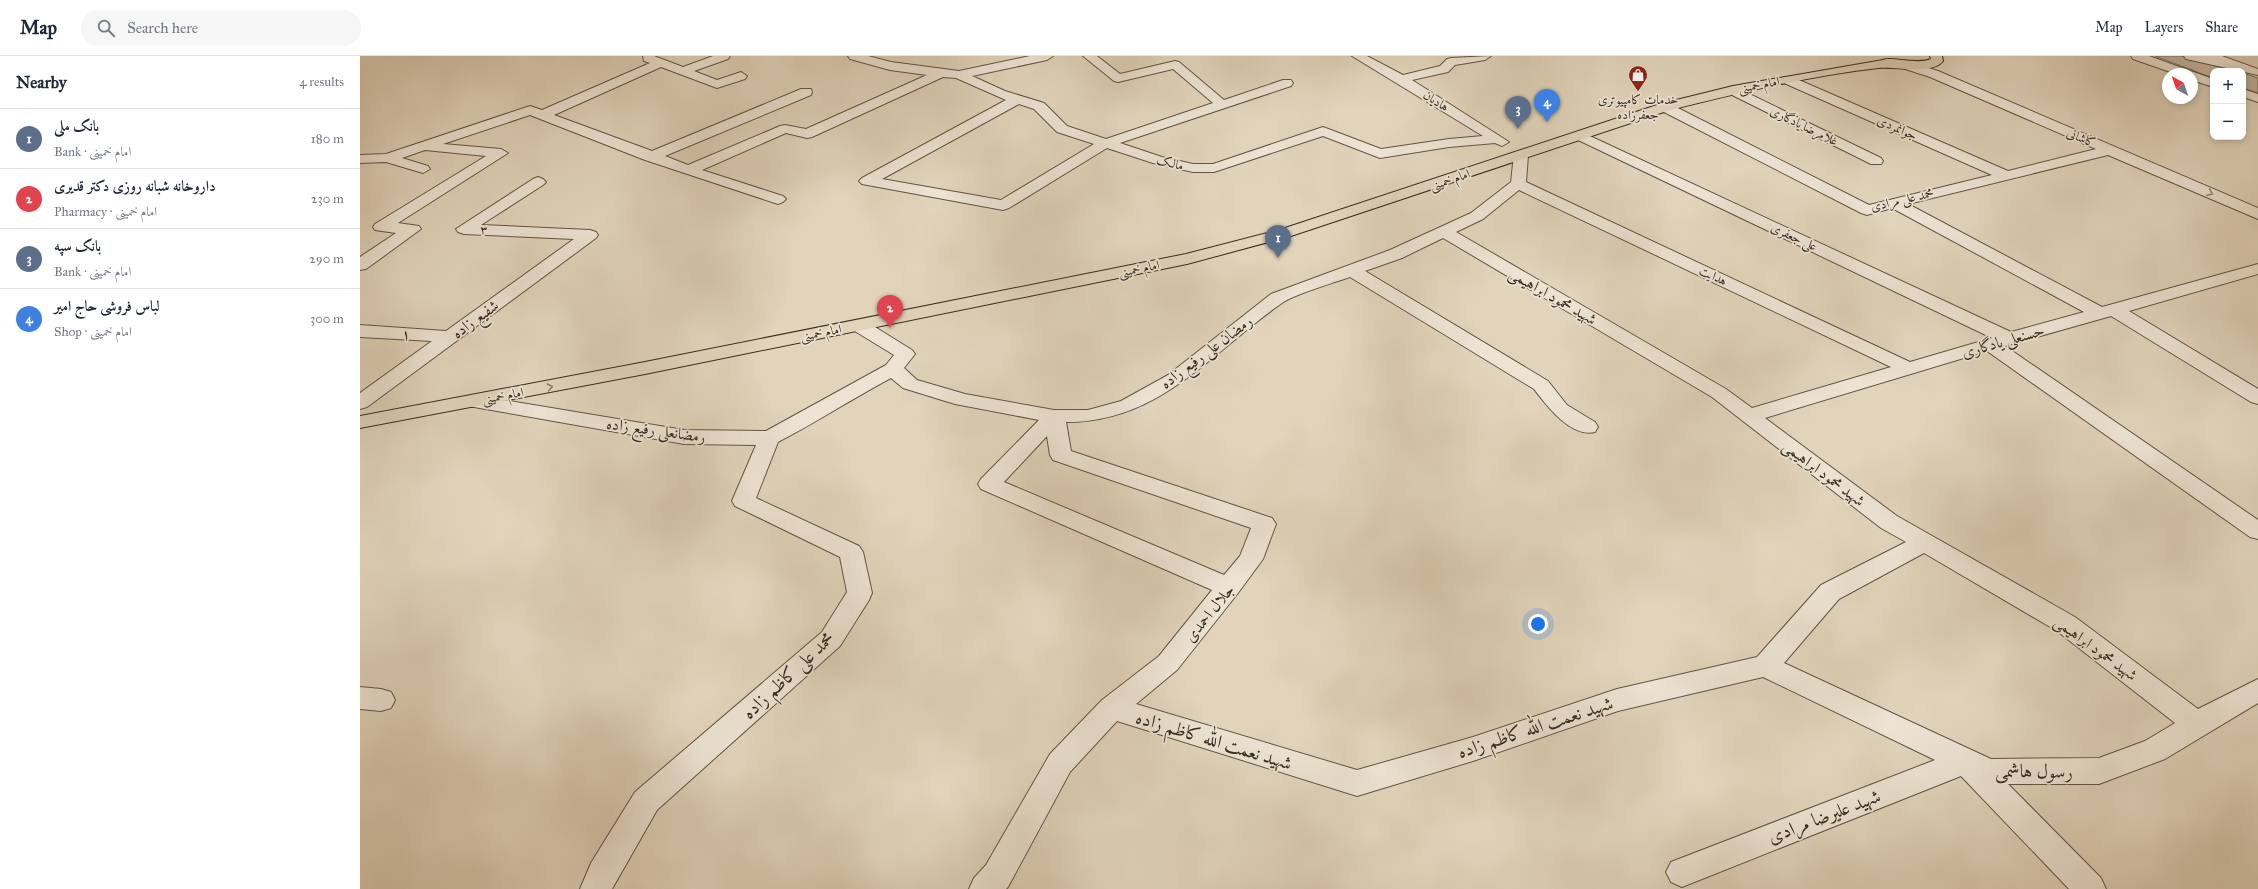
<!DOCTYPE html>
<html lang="en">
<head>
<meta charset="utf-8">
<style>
  body { margin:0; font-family:"IM FELL Great Primer",Amiri,serif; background:#f6f6f7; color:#1f2937 }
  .controls { position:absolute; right:12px; top:12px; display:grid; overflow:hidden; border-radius:8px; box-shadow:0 2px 6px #0003 }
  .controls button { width:36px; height:36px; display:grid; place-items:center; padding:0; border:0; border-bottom:1px solid #e0e1e3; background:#fff; color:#1f2937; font:20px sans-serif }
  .compass { position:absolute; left:1802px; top:12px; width:36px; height:36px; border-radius:50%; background:#fff; box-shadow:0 2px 6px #0003; rotate:320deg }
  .you { position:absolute; left:1178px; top:568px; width:14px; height:14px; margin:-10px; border:3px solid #fff; border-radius:50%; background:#1a73e8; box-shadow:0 0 0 6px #1a73e833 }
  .badge { display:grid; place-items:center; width:26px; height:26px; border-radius:50%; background:#ea580c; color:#fff; font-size:13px; font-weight:700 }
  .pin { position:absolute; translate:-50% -33px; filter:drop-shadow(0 1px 2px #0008) }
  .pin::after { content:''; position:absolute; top:21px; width:14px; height:12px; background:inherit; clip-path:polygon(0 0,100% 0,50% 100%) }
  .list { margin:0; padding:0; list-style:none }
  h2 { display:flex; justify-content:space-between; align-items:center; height:52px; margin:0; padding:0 16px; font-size:17px }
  h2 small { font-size:13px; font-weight:400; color:#747a83 }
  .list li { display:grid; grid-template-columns:26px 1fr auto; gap:12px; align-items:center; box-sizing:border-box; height:60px; padding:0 16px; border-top:1px solid #e0e1e3 }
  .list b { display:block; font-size:15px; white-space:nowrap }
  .list p { margin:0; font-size:13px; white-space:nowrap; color:#747a83 }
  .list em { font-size:13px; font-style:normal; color:#747a83 }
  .icon { flex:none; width:22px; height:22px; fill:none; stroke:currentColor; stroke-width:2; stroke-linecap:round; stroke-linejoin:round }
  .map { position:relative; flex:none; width:1898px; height:833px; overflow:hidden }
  header { display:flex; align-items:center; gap:24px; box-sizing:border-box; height:56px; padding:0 20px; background:#fff; border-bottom:1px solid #e0e1e3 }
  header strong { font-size:19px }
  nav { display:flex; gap:22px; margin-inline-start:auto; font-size:14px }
  .search { width:280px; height:36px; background:#f6f6f7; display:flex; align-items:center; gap:10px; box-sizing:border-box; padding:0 14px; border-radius:22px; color:#747a83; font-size:15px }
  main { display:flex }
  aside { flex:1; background:#fff }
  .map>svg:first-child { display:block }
  .green { fill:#c4b7a1; stroke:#7d7260 }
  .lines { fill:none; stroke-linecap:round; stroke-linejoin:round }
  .minor-casing { stroke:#615647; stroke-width:2 }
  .major-casing { stroke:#362c20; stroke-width:2 }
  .minor { fill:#ece3d3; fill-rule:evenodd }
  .major { fill:#e1d4bb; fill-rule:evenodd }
  .oneway { stroke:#91887a }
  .oneway2 { stroke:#8c806e }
  .labels { text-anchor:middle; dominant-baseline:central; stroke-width:3.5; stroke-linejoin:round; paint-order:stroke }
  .far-street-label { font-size:13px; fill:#362c20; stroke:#ece3d3 }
  .far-poi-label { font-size:13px; fill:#362c20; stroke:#ece3d3 }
  .street-label { font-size:16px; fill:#362c20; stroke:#ece3d3 }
  .near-street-label { font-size:19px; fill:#362c20; stroke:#ece3d3 }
</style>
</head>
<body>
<header>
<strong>Map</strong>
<div class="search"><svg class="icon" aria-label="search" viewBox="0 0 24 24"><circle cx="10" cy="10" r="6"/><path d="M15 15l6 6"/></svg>Search here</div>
<nav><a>Map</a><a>Layers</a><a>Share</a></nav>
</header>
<main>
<aside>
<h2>Nearby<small>4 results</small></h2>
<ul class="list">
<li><span class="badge" style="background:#5c6f8a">1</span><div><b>بانک ملی</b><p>Bank · امام خمینی</p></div><em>180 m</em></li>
<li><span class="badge" style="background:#e0444e">2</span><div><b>داروخانه شبانه روزی دکتر قدیری</b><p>Pharmacy · امام خمینی</p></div><em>230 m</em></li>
<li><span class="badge" style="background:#5c6f8a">3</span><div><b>بانک سپه</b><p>Bank · امام خمینی</p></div><em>290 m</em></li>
<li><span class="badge" style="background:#3f7fe0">4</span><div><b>لباس فروشی حاج امیر</b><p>Shop · امام خمینی</p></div><em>300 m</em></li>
</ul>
</aside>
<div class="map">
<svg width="1898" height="833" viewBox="0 0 1898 833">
  <rect width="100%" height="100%" fill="#e1d4bb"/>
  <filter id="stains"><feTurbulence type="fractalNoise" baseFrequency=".005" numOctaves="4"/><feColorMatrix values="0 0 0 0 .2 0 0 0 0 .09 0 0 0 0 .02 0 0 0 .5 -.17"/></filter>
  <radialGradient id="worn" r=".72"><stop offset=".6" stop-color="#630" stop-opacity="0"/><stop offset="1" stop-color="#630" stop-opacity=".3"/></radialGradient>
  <g class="green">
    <polygon points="1795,0 1821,0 1877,15 1853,15 1853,22"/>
    <polygon points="1883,17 1898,22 1898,37 1883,32"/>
  </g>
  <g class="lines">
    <g class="minor-casing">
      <g id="minor">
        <path d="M 283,0 L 294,0 L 323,11 L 353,0 L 370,0 L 368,3 L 334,15 L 357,24 L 381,16 L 387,20 L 385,23 L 357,32 L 301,11 L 194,59 L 292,95 L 441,33 L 451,33 L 452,36 L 451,39 L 305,100 L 328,109 L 420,70 L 425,69 L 446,73 L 567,19 L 530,14 L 490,3 L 488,0 L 508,0 L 531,6 L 599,15 L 670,0 L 693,0 L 687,4 L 612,20 L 645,35 L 684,47 L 707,70 L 746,83 L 853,47 L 813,13 L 758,26 L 754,25 L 723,0 L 737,0 L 760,18 L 815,5 L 819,6 L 864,44 L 923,24 L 931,24 L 933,27 L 931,30 L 760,87 L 802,101 L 833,108 L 853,108 L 963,71 L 1021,93 L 1089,83 L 1123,80 L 992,0 L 1007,0 L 1043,19 L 1080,10 L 1087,3 L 1091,2 L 1131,0 L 1125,4 L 1095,9 L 1088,16 L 1052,24 L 1149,86 L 1142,90 L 1135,87 L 1089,91 L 1020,102 L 963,80 L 854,116 L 833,116 L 793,107 L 747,92 L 649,152 L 643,154 L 502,128 L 499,125 L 502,122 L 646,44 L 596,22 L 583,21 L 452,81 L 447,82 L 426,77 L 342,114 L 423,140 L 426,143 L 423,146 L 418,148 L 285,104 L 170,59 L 83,88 L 141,93 L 148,97 L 38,167 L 59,170 L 61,173 L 6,213 L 0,214 L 0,201 L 36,177 L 15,174 L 13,171 L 15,168 L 126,100 L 65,94 L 42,102 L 68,110 L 70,113 L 63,117 L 26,106 L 0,107 L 0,99 L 26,98 L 170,50 L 182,54 L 290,7 L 284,5 ZM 659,48 L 674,53 L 697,76 L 734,88 L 641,144 L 522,123 Z"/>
        <polygon points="1771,0 1789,0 1853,23 1853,31 1832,24 1832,18 1816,18 1773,3"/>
        <polygon points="1824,0 1862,0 1898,13 1898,19 1826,3"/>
        <path d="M 1543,4 L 1578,15 L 1898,152 L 1898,163 L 1748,99 L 1548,148 L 1742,251 L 1898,208 L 1898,218 L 1769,255 L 1898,333 L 1898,348 L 1891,346 L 1751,260 L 1645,290 L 1898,464 L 1898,483 L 1890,481 L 1627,295 L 1405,362 L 1537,460 L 1715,561 L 1838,653 L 1898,623 L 1898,647 L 1805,703 L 1739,728 L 1648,728 L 1741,822 L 1746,833 L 1709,833 L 1601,720 L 1322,831 L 1311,826 L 1306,816 L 1311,806 L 1575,704 L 1403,621 L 1258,655 L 1113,705 L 997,740 L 757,665 L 710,716 L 648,831 L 646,833 L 609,833 L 614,822 L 626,809 L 690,698 L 742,644 L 799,600 L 852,534 L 621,433 L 618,428 L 621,423 L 679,364 L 595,348 L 543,332 L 531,322 C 493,342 457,366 418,386 L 396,442 L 499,490 L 503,496 L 512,537 L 509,544 L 480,590 L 297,754 L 252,833 L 220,833 L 231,807 L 275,736 L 462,576 L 487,536 L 480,501 L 375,450 L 372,445 L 396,389 L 324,388 L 114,351 L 107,349 L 104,345 L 107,341 L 114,339 L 324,374 L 406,375 L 526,309 L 534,299 L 493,274 L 491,270 L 493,266 L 500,264 L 507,266 L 552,294 L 555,298 L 544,312 L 557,324 L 605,338 L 694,354 L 728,354 L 761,345 L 808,319 L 911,238 L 1030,194 L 1111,157 L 1151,126 L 1154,99 L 1161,95 L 1168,99 L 1166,126 L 1550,306 L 1632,282 L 1214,82 L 1212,79 L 1219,75 L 1651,276 L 1724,256 L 1532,152 L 1507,159 L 1501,157 L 1300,54 L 1298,51 L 1305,47 L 1310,48 L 1509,149 L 1632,119 L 1424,27 L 1422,24 L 1424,21 L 1432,21 L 1648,115 L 1736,93 L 1570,21 L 1539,11 L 1537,8 L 1539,5 ZM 1159,134 L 1531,311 L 1392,352 L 1366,333 L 1096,176 L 1123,163 ZM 1083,182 L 1352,341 L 1521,472 L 1546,486 L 1461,529 L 1397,601 L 1257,633 L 1113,681 L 997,714 L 776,648 L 817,614 L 878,537 L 903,503 L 916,468 L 912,462 L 711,395 L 706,366 C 801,366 851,296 922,247 C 935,238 973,227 990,221 L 1174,333 C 1187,350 1211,382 1235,376 L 1238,371 L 1235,366 L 1207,349 L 1188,325 L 1005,215 L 1042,202 ZM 687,380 L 690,399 L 693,404 L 891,472 L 880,500 L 864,519 L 644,426 ZM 1564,497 L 1697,575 L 1815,667 L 1785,685 L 1739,702 L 1631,703 L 1424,607 L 1479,543 Z"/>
        <polygon points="1373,30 1521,102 1523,105 1521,108 1511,108 1368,37 1367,34"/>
        <polygon points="1883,33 1898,38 1898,46 1883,41"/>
        <polygon points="178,121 183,123 186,126 183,129 121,169 230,174 236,176 238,179 236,182 7,351 0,353 0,337 72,285 0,281 0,269 86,275 214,183 104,178 98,176 96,173 173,123"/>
        <polygon points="0,631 21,633 31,636 35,644 31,652 21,655 0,653"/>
      </g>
    </g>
    <g class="major-casing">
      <path id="major" d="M 1570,0 L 1582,0 L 1583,5 C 1573,19 1534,10 1518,12 C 1448,20 1378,37 1310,54 L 931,180 L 827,208 L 285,318 L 0,372 L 0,360 L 285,306 L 826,198 L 919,174 L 1300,48 L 1373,30 L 1523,4 C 1530,0 1557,9 1571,3 Z"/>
    </g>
    <use href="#minor" class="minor"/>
    <use href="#major" class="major"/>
  </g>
  <defs><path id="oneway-chevron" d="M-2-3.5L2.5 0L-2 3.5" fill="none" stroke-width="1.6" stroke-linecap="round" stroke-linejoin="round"/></defs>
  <use class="oneway" href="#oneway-chevron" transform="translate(1850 137) rotate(23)"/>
  <use class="oneway2" href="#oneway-chevron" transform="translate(190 331) rotate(-11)"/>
  <defs>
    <g id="shop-pin" transform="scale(1)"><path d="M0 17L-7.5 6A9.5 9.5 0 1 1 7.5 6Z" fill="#8f2418" stroke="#ece3d3"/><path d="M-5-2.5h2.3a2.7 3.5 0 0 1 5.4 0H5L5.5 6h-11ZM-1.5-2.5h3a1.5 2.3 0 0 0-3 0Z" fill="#fff"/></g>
  </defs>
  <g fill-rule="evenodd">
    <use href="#shop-pin" x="1278" y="19"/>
  </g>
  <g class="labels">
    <g class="far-street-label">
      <text transform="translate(1399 29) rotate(-11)">امام خمینی</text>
      <text transform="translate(1076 45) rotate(32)">هادیان</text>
      <text transform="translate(1444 70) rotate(26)">غلامرضا یادگاری</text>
      <text transform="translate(1537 72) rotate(24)">جوانمردی</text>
      <text transform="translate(1721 82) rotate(23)">کاشانی</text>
      <text transform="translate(810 107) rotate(14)">مالک</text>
      <text transform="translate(1090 124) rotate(-19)">امام خمینی</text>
      <text transform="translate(1542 144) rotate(-13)">محمد علی مرادی</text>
      <text transform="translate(124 174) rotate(3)">۳</text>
      <text transform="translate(1434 181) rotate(25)">علی جعفری</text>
      <text transform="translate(779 213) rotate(-12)">امام خمینی</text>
      <text transform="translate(1353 220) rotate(25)">هدایت</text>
      <text transform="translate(461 277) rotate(-11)">امام خمینی</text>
      <text transform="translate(143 340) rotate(-11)">امام خمینی</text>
    </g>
    <g class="far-poi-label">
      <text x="1278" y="44">خدمات کامپیوتری<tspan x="1278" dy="15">جعفرزاده</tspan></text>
    </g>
    <g class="street-label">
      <text transform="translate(1193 240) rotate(30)">شهید محمود ابراهیمی</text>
      <text transform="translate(115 263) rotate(-36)">شفیع زاده</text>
      <text transform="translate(46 278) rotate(4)">۱</text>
      <text transform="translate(1643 285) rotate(-16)">حسنعلی یادگاری</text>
      <text transform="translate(846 296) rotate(-37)">رمضان علی رفیع زاده</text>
      <text transform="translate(296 374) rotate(8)">رمضانعلی رفیع زاده</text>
      <text transform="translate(1464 417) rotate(37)">شهید محمود ابراهیمی</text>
      <text transform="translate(849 557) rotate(-51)">جلال احمدی</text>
      <text transform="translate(1736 592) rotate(36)">شهید محمود ابراهیمی</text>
    </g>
    <g class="near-street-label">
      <text transform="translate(428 619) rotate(-43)">محمد علی کاظم زاده</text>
      <text transform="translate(1175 671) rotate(-18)">شهید نعمت الله کاظم زاده</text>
      <text transform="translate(854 684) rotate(17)">شهید نعمت الله کاظم زاده</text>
      <text transform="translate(1674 715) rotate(1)">رسول هاشمی</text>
      <text transform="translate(1464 760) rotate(-21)">شهید علیرضا مرادی</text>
    </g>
  </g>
  <rect width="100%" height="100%" filter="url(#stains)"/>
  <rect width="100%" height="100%" fill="url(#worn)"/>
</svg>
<div class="controls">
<button>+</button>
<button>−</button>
</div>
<svg class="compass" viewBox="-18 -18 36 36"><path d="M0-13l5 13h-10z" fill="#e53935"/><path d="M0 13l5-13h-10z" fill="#747a83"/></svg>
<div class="you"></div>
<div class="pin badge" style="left:918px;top:202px;background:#5c6f8a">1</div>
<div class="pin badge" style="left:530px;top:272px;background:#e0444e">2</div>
<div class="pin badge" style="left:1158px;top:73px;background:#5c6f8a">3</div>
<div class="pin badge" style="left:1187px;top:66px;background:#3f7fe0">4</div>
</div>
</main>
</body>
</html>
